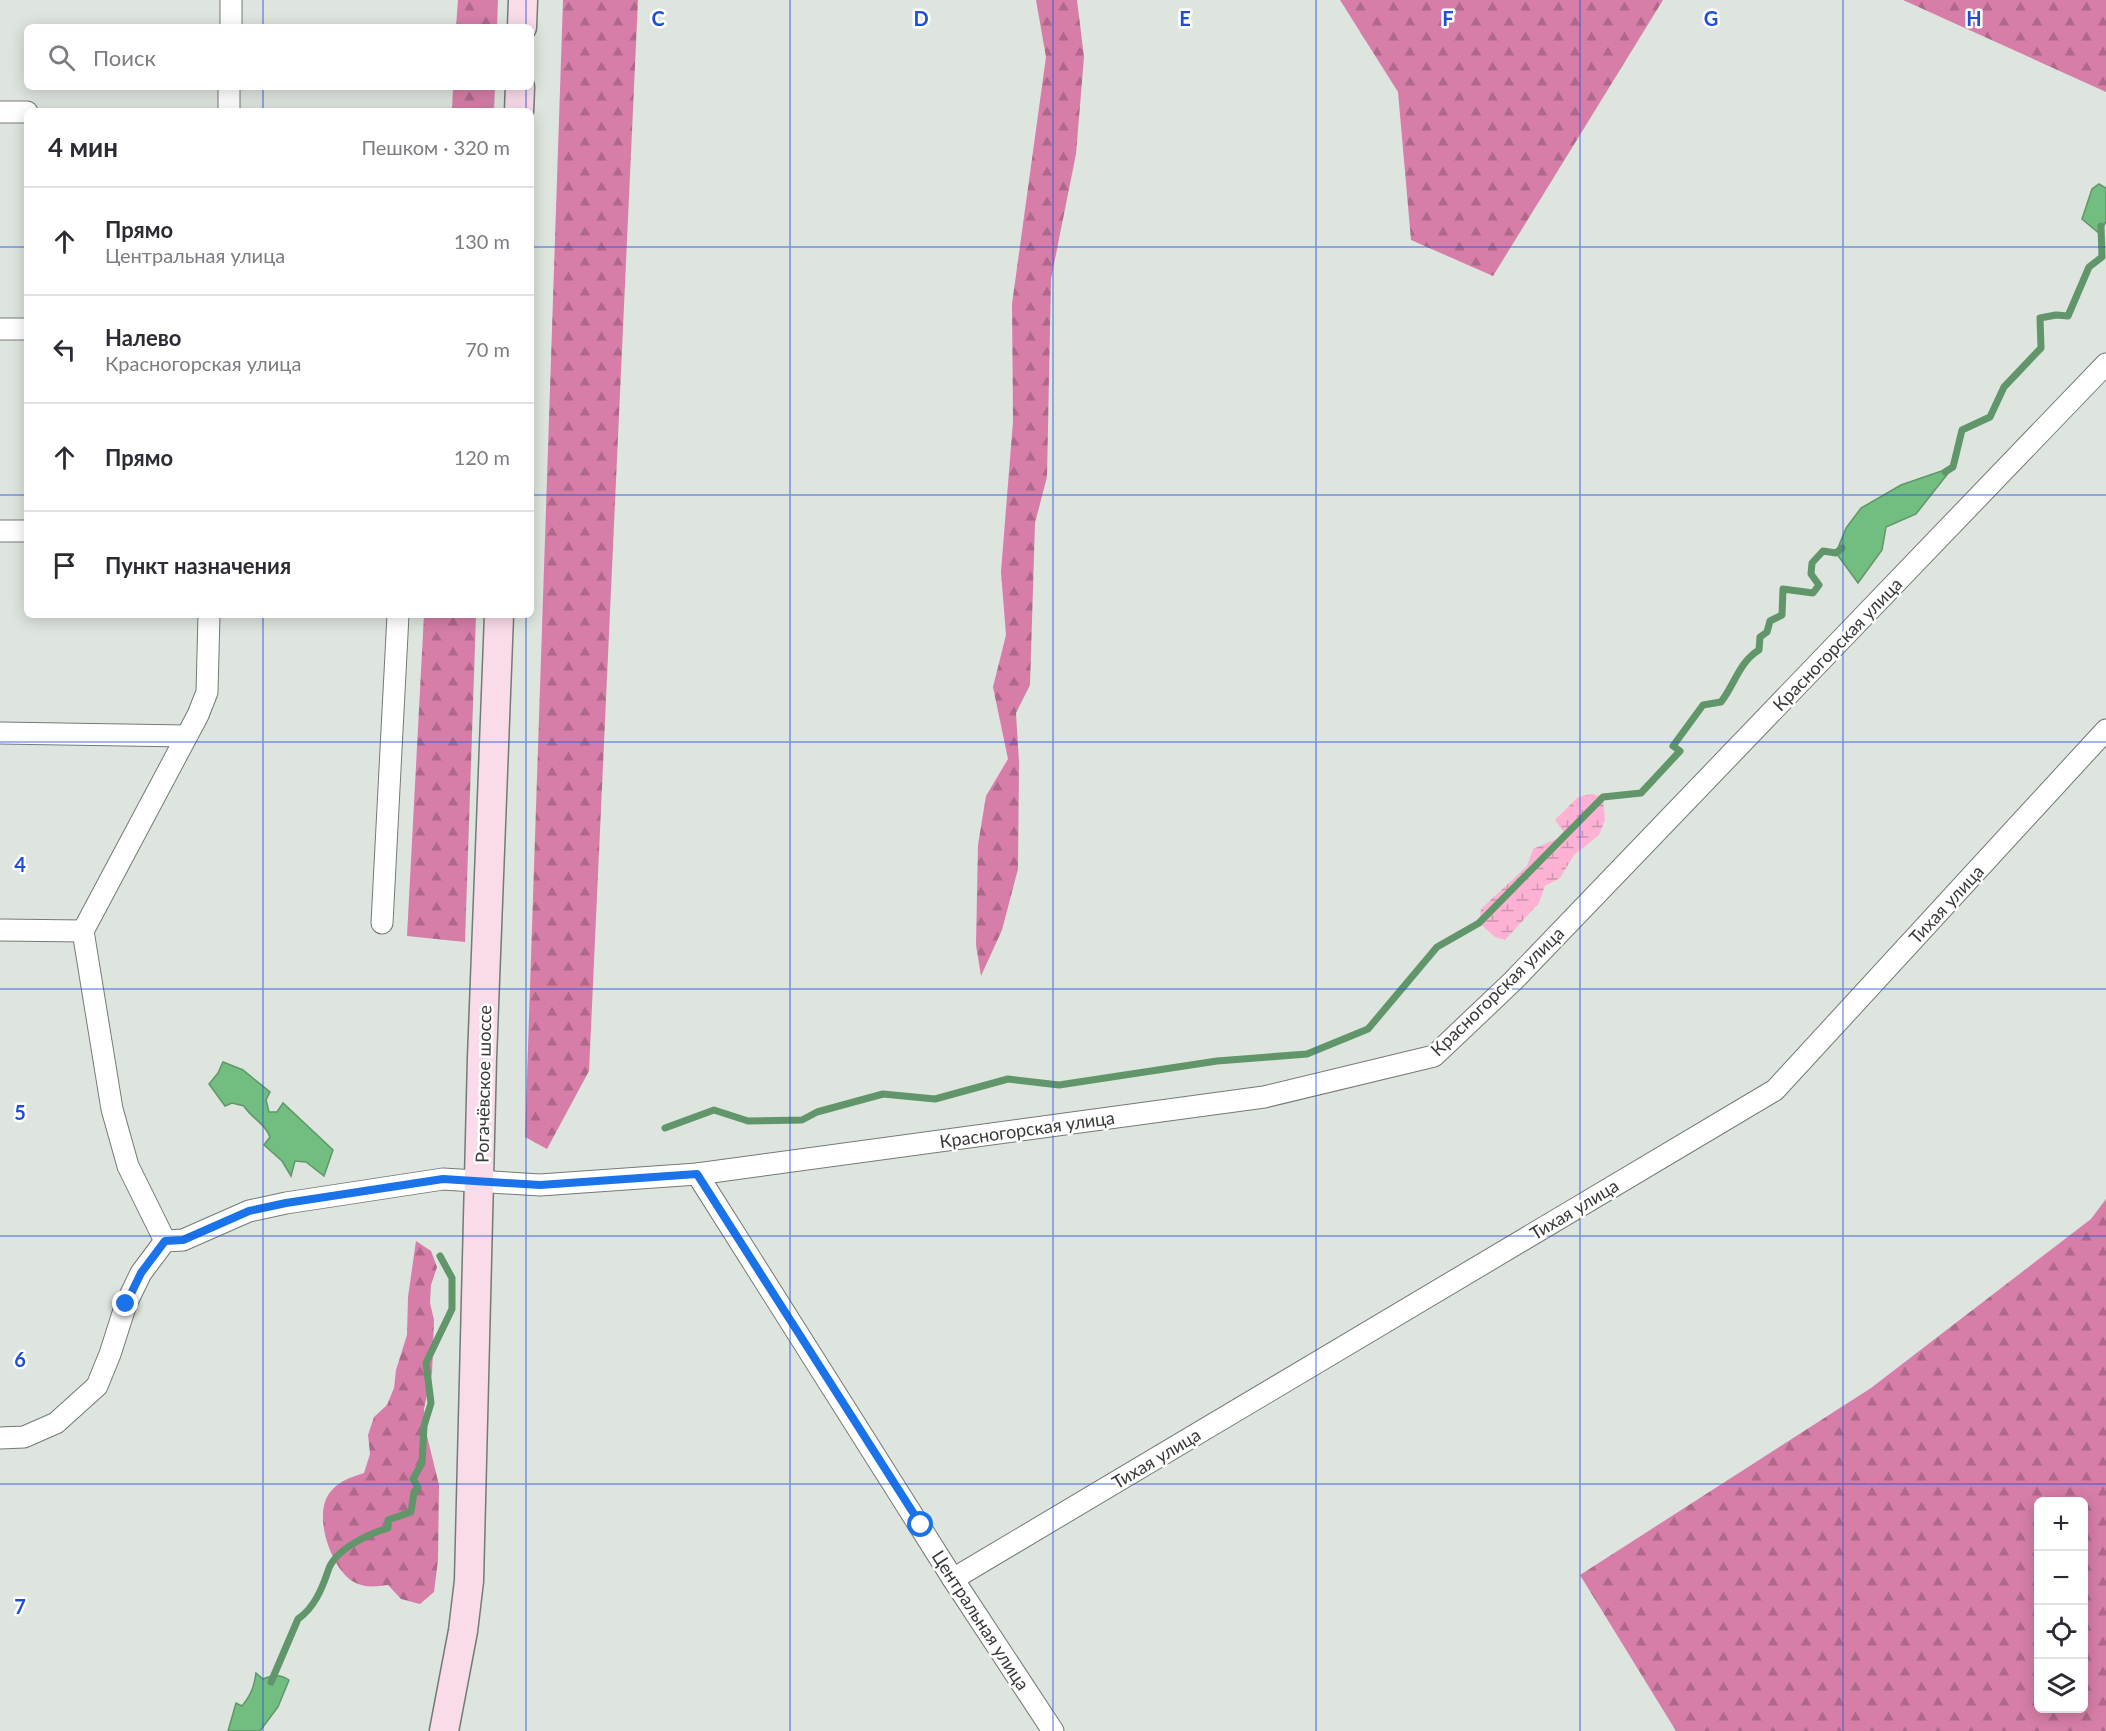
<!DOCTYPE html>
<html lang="ru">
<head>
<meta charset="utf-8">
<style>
  body { margin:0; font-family:Lato,sans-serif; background:#f7f7f7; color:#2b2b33 }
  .controls { position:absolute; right:18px; bottom:18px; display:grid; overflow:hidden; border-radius:9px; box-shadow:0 3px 15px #0003 }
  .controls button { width:54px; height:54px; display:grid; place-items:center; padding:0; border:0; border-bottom:2px solid #e1e1e2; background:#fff; color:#2b2b33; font:30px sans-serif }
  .stop { position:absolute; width:18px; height:18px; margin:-14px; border:4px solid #1a73e8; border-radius:50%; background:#fff }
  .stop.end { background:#1a73e8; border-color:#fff; box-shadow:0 2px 6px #0008 }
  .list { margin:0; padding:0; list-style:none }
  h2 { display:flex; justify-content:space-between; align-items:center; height:78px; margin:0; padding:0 24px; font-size:26px }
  h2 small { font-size:20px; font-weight:400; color:#7c7c81 }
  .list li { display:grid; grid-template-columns:39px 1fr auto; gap:18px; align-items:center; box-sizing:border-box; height:108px; padding:0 24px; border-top:2px solid #e1e1e2 }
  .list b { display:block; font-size:22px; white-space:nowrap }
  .list p { margin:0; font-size:20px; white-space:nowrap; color:#7c7c81 }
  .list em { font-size:20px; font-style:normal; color:#7c7c81 }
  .icon { flex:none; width:33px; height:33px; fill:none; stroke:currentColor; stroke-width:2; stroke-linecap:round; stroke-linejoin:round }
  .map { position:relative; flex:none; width:2106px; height:1731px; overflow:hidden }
  .search { position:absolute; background:#fff; box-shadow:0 3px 15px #0003; left:24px; top:24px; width:510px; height:66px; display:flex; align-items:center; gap:15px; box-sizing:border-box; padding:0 21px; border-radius:9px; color:#7c7c81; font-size:22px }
  .panel { position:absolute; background:#fff; box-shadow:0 3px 15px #0003; left:24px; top:108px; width:510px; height:510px; border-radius:9px }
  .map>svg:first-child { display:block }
  .forest { fill:url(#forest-firs); fill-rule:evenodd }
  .wetland { fill:url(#wetland-marsh) }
  .water { fill:#71be80; stroke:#60966a; stroke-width:1.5 }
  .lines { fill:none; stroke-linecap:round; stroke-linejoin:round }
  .stream { stroke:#60966a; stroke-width:7 }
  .street-casing { stroke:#747a75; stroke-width:23 }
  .secondary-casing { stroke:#747a75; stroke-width:31 }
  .street { stroke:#fff; stroke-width:21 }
  .secondary { stroke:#f9dbe9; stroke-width:28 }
  .route { stroke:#1a73e8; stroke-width:8 }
  .grid { fill:none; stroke:#1d4ed8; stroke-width:1.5; stroke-opacity:0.55 }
  .labels { text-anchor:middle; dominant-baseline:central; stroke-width:5; stroke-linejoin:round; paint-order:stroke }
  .street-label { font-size:18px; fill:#383a38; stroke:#fff }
  .grid-label { font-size:20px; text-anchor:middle; font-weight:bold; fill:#1d4ed8; stroke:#fff; stroke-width:5; stroke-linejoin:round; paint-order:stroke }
</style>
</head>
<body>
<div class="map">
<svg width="2106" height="1731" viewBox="0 0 2106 1731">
  <defs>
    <pattern id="forest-firs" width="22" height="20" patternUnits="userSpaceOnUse" patternTransform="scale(1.5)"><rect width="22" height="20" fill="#d67ea7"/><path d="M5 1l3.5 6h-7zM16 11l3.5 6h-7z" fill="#af6889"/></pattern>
    <pattern id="wetland-marsh" width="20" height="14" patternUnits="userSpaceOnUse" patternTransform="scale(1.5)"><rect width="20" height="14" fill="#fdb2d4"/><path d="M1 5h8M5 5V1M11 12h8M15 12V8" fill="none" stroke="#ce92ad"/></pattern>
  </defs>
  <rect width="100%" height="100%" fill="#dee4de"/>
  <g class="forest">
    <polygon points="458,0 498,0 497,27 456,27"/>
    <polygon points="563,0 638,0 589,1071 547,1149 525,1137"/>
    <polygon points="1036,0 1077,0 1084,57 1076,154 1051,279 1047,477 1035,523 1030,685 1016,713 1019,762 1018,869 1002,930 981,976 976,945 978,845 986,796 1008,759 993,687 1006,635 1001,572 1013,421 1012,304 1046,57"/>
    <polygon points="1340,0 1663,0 1493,276 1411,240 1398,92"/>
    <polygon points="1903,0 2106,0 2106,92"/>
    <polygon points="453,87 495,87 494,111 452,111"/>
    <polygon points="424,615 476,615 465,942 407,936"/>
    <path d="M 2106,1199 L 2106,1731 L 1676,1731 L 1580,1575 L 1871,1388 L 2091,1219 ZM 2038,1502 L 2084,1502 L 2084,1708 L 2038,1708 Z"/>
    <path d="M 416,1241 L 431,1251 L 437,1267 L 431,1285 L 430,1303 L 434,1320 L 432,1373 L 424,1409 L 426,1432 L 439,1485 L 438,1560 L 434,1592 L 420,1604 L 401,1599 L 388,1585 C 375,1587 363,1588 352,1581 C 330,1566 311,1511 332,1490 C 341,1480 352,1477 364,1473 L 370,1454 L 368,1435 L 374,1417 L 387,1405 L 394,1388 L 396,1370 L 407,1335 L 408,1297 Z"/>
  </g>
  <polygon class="wetland" points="1592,794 1603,797 1605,820 1599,835 1574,855 1560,878 1545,886 1539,903 1505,940 1495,937 1479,923 1481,909 1527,866 1533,849 1566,835 1555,820 1578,797"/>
  <g class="water">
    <polygon points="2099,184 2106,188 2106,221 2100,234 2082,219 2092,189"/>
    <polygon points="1953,467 1916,514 1886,527 1882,550 1858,583 1836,553 1846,528 1861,508 1901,485"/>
    <path d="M 223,1062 L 243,1070 L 270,1092 L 266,1100 L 269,1112 L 277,1112 L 283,1103 L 333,1150 L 324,1176 L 306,1162 L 295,1161 L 291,1176 L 282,1161 L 264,1145 L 270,1137 C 266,1124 251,1118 244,1106 L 232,1103 L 225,1106 L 209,1084 L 218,1073 Z"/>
    <path d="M 256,1673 L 263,1679 C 273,1675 280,1674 289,1680 L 278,1707 L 260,1731 L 228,1731 L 236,1703 L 242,1706 C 251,1695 254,1687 256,1673 Z"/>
  </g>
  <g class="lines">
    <g class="stream">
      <polyline points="1945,472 1953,467 1962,430 1990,417 2004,387 2041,348 2040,318 2056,315 2068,316 2089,267 2102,257 2101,226"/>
      <path d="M 665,1128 L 714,1110 L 748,1121 L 802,1120 L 817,1112 L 883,1094 L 935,1099 L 1008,1079 L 1059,1085 L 1217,1061 L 1307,1054 L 1368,1029 L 1437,947 L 1479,923 L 1603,797 L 1641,793 L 1680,751 L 1673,746 L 1703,705 L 1721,702 C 1735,684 1739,662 1759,650 L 1760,637 L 1767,632 L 1770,621 L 1782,615 L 1783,589 L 1813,593 L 1819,585 L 1811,574 L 1812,563 L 1823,551 L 1836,553 L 1842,548"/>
      <path d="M 271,1682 L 298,1619 C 314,1608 322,1589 328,1571 C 334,1550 368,1534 388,1528 L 388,1520 L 411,1512 L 414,1492 L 418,1487 L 413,1479 L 422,1463 L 424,1426 L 431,1403 L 426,1363 L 452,1309 L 452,1278 L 440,1256"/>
    </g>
    <g class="street-casing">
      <g id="street">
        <polyline points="231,27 231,0"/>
        <polyline points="229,111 229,87"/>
        <polyline points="0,112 27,112"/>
        <polyline points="0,329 27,329"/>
        <polyline points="0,531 27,531"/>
        <polyline points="0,733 186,736"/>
        <polyline points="382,923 398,615"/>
        <polyline points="0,930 83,931"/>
        <polyline points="697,1174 953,1579 1053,1731"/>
        <polyline points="165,1241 128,1166 112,1109 83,931 198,715 207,692 209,615"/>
        <polyline points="0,1438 24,1437 56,1423 97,1386 110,1354 126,1304 141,1273 165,1241 183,1240 249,1211 286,1203 443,1179 540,1185 697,1174 1264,1097 1434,1056 1513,981 2106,364"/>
        <polyline points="953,1579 1775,1090 2106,730"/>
      </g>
    </g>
    <g class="secondary-casing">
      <g id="secondary">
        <polyline points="522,27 523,0"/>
        <polyline points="519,111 520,87"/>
        <polyline points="444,1731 463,1631 469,1581 482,1058 499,615"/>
      </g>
    </g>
    <use href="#street" class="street"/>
    <use href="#secondary" class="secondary"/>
  </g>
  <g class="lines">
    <polyline class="route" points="126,1304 141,1273 165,1241 183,1240 249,1211 286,1203 443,1179 540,1185 697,1174 921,1525"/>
  </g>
  <path class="grid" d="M 263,0 L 263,27M 526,0 L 526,27M 790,0 L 790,1731M 1053,0 L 1053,1731M 1316,0 L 1316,1731M 1580,0 L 1580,1731M 1843,0 L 1843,1731M 263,87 L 263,111M 526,87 L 526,111M 0,247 L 27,247M 531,247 L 2106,247M 0,495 L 27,495M 531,495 L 2106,495M 263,615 L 263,1731M 526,615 L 526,1731M 0,742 L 2106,742M 0,989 L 2106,989M 0,1236 L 2106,1236M 0,1484 L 2106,1484"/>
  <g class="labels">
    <g class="street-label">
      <text transform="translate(1837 644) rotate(-46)">Красногорская улица</text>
      <text transform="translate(1946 904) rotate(-47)">Тихая улица</text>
      <text transform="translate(1497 991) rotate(-44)">Красногорская улица</text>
      <text transform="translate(483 1084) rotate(-89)">Рогачёвское шоссе</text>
      <text transform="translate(1027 1129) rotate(-8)">Красногорская улица</text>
      <text transform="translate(1574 1209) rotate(-31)">Тихая улица</text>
      <text transform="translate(1156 1458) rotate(-31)">Тихая улица</text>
      <text transform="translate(981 1620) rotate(57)">Центральная улица</text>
    </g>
  </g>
  <g class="grid-label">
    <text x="658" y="26">C</text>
    <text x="921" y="26">D</text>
    <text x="1185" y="26">E</text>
    <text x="1448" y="26">F</text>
    <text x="1711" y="26">G</text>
    <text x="1974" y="26">H</text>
    <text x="20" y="872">4</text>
    <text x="20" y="1120">5</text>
    <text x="20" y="1367">6</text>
    <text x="20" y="1614">7</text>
  </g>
</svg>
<div class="controls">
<button>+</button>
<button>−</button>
<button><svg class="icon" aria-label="locate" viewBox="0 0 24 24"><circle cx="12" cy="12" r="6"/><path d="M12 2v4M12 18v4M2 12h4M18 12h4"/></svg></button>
<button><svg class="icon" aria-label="layers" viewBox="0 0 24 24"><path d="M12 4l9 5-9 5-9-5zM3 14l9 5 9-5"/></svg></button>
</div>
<div class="stop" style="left:921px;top:1525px"></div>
<div class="stop end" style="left:126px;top:1304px"></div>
<div class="search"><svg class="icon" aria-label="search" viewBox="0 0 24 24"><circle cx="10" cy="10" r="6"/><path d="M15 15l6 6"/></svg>Поиск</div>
<section class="panel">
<h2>4 мин<small>Пешком · 320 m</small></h2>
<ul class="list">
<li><svg class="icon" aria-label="ahead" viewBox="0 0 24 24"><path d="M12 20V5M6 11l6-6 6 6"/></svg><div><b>Прямо</b><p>Центральная улица</p></div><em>130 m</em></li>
<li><svg class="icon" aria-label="left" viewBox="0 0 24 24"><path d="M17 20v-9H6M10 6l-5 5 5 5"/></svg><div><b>Налево</b><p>Красногорская улица</p></div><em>70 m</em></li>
<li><svg class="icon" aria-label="ahead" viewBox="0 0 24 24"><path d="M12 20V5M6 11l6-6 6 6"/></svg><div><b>Прямо</b></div><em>120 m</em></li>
<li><svg class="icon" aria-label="arrive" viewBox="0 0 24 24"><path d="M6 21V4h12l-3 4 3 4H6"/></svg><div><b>Пункт назначения</b></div></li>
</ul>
</section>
</div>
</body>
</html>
